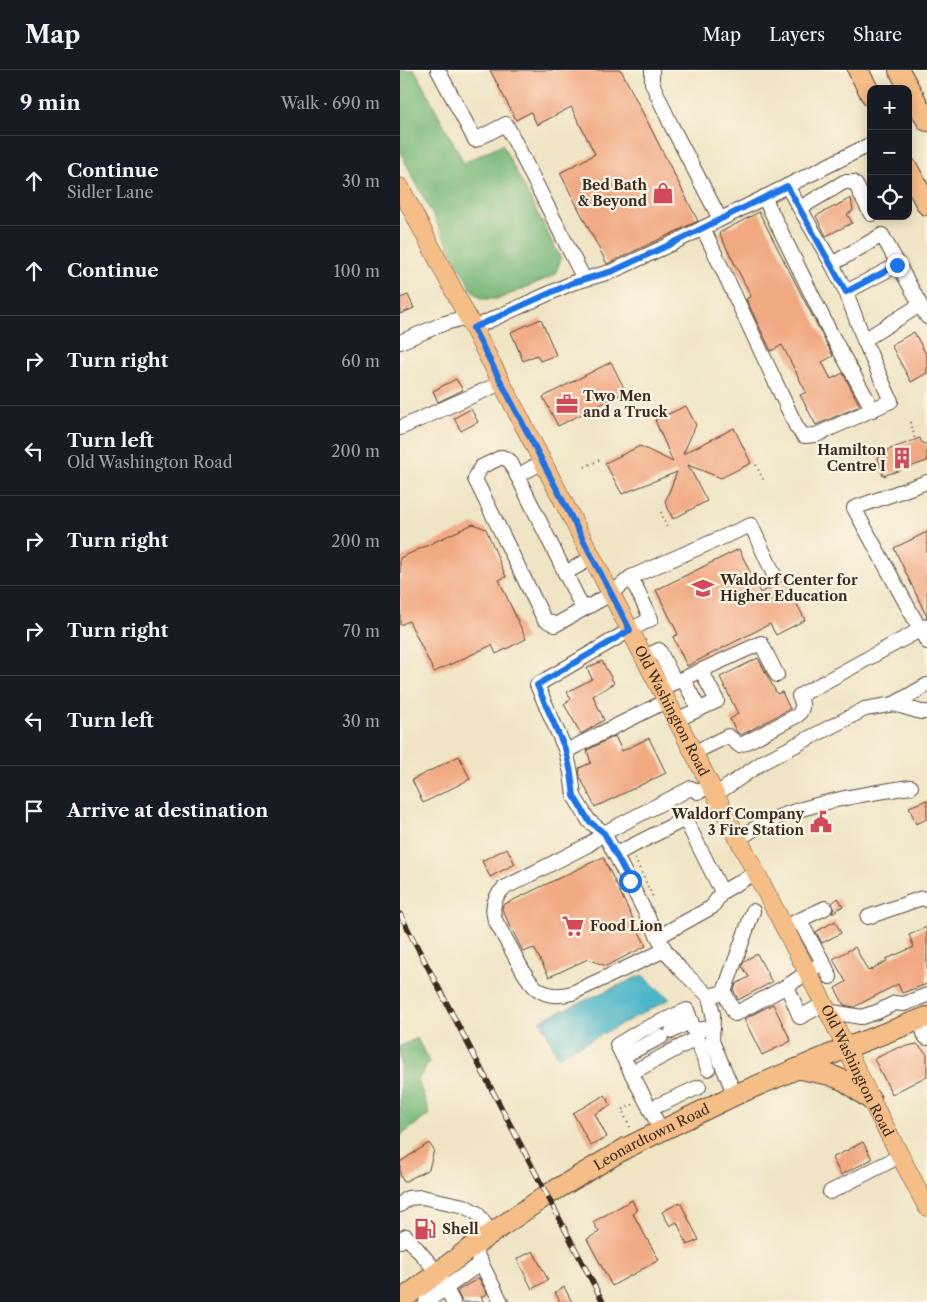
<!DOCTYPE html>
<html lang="en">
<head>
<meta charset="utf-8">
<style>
  body { margin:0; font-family:"Libre Caslon Text",serif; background:#20242c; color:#f1f3f6 }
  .controls { position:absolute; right:15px; top:15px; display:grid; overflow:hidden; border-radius:10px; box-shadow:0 2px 12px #0003 }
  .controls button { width:45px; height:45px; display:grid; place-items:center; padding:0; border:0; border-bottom:1px solid #363941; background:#171b24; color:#f1f3f6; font:25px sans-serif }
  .stop { position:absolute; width:15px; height:15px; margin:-11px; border:4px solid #1a73e8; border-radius:50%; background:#fff }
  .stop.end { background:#1a73e8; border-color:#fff; box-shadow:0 1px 5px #0008 }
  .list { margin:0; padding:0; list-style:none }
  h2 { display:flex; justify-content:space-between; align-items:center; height:65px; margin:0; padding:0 20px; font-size:21px }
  h2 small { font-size:16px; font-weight:400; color:#9ea1a6 }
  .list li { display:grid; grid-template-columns:32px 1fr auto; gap:15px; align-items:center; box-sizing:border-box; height:90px; padding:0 20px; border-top:1px solid #363941 }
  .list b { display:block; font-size:19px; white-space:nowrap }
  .list p { margin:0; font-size:16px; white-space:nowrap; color:#9ea1a6 }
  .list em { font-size:16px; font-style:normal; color:#9ea1a6 }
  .icon { flex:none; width:28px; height:28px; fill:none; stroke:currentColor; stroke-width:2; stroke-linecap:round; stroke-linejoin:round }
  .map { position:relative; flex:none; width:527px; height:1232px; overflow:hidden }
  header { display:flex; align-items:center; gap:30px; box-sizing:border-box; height:70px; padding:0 25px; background:#171b24; border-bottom:1px solid #363941 }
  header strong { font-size:24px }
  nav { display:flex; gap:28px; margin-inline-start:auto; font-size:18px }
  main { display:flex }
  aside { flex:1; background:#171b24 }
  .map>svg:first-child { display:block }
  .forest { fill:#79b879; stroke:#5a714c }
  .water { fill:#4bb6c8; stroke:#437073 }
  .building { fill:#f1a982 }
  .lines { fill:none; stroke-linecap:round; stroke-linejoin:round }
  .minor-tunnel { stroke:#cbbfa3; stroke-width:14; stroke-dasharray:14 7; stroke-linecap:butt }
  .minor-casing { stroke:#564637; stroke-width:16 }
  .major-casing { stroke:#564637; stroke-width:19 }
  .highway-casing { stroke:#564637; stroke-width:22 }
  .path { stroke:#564637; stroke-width:2; stroke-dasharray:1 4; stroke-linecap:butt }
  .minor { stroke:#fff; stroke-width:14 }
  .major { stroke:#f6be87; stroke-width:18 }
  .highway { stroke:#f6be87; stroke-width:20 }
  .rail-casing { stroke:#3b2a1e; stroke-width:5.5 }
  .rail { stroke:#fcf5e5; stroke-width:4; stroke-dasharray:11; stroke-linecap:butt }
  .route { stroke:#1a73e8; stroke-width:6 }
  .labels { text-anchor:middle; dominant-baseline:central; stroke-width:4.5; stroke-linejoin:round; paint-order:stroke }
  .poi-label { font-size:14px; font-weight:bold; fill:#3b2a1e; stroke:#fcf5e5; text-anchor:start }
  .street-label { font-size:14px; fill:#3b2a1e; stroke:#fcf5e5 }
</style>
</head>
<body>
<header>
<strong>Map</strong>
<nav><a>Map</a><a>Layers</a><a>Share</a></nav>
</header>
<main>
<aside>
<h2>9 min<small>Walk · 690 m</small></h2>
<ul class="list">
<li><svg class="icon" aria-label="ahead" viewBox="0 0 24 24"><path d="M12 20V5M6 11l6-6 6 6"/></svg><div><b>Continue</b><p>Sidler Lane</p></div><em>30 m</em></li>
<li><svg class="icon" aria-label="ahead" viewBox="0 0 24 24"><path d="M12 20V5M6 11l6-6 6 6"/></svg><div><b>Continue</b></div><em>100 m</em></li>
<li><svg class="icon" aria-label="right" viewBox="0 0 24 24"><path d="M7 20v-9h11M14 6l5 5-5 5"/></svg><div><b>Turn right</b></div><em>60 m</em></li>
<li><svg class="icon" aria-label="left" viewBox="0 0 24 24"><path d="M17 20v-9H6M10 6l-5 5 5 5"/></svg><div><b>Turn left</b><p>Old Washington Road</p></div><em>200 m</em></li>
<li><svg class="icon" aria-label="right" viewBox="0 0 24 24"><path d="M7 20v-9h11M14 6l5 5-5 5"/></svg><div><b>Turn right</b></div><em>200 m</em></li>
<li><svg class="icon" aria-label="right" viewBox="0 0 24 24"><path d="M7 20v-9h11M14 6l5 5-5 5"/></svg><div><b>Turn right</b></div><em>70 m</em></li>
<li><svg class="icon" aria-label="left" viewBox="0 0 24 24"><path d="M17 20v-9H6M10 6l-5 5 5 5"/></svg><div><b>Turn left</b></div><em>30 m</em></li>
<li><svg class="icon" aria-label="arrive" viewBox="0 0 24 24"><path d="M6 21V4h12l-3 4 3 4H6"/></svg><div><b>Arrive at destination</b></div></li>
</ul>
</aside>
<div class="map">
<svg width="527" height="1232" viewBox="0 0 527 1232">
  <rect width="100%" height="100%" fill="#fcf5e5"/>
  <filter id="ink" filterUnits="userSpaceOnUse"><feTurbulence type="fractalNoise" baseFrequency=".02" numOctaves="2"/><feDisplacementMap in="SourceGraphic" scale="10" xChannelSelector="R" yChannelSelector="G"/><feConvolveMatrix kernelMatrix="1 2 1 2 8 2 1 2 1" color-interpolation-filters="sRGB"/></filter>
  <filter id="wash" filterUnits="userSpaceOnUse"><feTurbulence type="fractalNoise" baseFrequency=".0096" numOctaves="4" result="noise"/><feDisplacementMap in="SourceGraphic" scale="20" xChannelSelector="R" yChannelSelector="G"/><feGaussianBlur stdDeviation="1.12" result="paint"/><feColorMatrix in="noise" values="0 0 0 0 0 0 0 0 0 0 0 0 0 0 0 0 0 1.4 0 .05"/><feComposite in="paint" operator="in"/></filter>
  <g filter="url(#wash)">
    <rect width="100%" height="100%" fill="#efe4c4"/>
    <g class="forest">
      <polygon points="0,0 15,0 64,93 102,74 161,189 155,205 99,229 81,229 71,219 0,82"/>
      <polygon points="17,968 29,992 18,1010 30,1044 0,1066 0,976"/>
    </g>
    <polygon class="water" points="242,905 270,929 158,987 141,950"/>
    <g id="blocks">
      <g class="building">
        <polygon points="90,0 221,0 298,151 207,194 160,103 195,84 171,37 137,55 131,42 116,50"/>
        <polygon points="451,128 453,141 447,144 452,153 426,166 416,146"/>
        <polygon points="359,142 433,286 422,292 431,309 443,303 460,336 416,355 400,325 406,322 382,275 371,281 346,229 351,226 319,163"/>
        <polygon points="8,225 14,238 0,244 0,228"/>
        <polygon points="141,249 156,285 140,291 137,285 123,291 111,262"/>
        <polygon points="514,262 527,286 527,303 511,312 491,275"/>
        <polygon points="211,292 226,322 158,356 143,327"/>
        <polygon points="56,309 63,320 38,332 33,321"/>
        <polygon points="286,336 296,355 283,384 334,358 351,393 321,408 288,395 307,431 273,449 265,432 277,402 222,424 205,393 240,376 273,392 255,350"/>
        <polygon points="71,339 78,352 61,361 54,348"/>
        <polygon points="520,368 521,372 527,375 527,391 483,406 477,384"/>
        <polygon points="73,454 86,459 106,507 99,510 126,569 96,584 92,575 34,602 9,551 0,555 0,488"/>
        <polygon points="527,462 527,547 494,478"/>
        <polygon points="339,479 360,523 385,510 405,550 376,565 370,554 287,596 273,567 278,564 256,520"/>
        <polygon points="358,588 377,624 382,622 390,639 341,665 336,661 330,649 338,644 320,607"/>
        <polygon points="202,591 214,613 193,626 204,650 181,664 164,634 171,629 167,622 192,609 187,598"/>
        <polygon points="215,666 222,681 249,668 266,703 195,737 180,707 179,698 191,693 187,680"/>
        <polygon points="59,686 70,709 23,733 12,710"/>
        <polygon points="527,730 527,749 516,754 509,737"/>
        <polygon points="107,778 115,794 90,807 82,791"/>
        <polygon points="203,787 246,876 206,896 188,889 149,907 134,878 123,882 102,839 103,835"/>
        <polygon points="438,828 443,836 432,843 434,838 432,833"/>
        <polygon points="435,851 441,863 422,873 416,862"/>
        <polygon points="527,857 527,914 502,923 498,914 454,937 444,935 435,918 446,912 433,889 455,877 468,901 487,891 486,889 514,877 509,865"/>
        <polygon points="357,884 372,912 338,930 334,921 336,914 349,907 342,896 344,891"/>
        <polygon points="373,934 391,971 362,985 344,949"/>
        <polygon points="517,974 527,984 527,1006 492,1024 474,989 497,978"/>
        <polygon points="205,1025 211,1035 195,1044 207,1067 191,1076 173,1043"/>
        <polygon points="463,1072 472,1089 441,1105 432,1088"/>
        <polygon points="29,1073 34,1080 29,1099 4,1112 0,1105 0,1092"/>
        <polygon points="232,1130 237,1141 233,1144 259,1190 212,1216 187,1169 199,1162 193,1152"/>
        <polygon points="280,1132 299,1170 287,1175 277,1152 270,1156 262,1142"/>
        <polygon points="133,1181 148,1210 132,1219 117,1189"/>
        <polygon points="79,1208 87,1224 81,1227 84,1232 62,1232 57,1221"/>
        <polygon points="164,1217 172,1232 160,1232 155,1222"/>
      </g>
    </g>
  </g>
  <g filter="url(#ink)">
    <use href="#blocks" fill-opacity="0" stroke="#564637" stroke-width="1"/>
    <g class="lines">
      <g class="minor-tunnel">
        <polyline points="258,961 270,955"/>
        <polyline points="265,976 277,970"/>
      </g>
      <g class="minor-casing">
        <g id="minor">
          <polyline points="38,0 75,70 106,54 184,209"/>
          <polyline points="252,0 252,13 271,55 320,149"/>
          <polyline points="387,116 432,194 482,165 527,247"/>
          <polyline points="364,127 432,266 473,340"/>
          <polyline points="400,138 444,112 453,112 456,115 471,144"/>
          <polyline points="303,158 397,358 404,366 416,365 491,331 464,270 446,222"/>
          <polyline points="432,194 446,222 497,195"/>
          <polyline points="73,258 172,213 213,201 271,174 471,74"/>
          <polyline points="464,270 520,235"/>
          <polyline points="0,272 45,253 67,247"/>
          <polyline points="0,358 101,313"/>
          <polyline points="117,406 143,392"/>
          <polyline points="527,412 454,438 527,572"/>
          <polyline points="165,503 192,488"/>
          <polyline points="231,507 251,549 230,560 137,615 166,681 266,631"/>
          <polyline points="183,539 110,391 102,387 81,397 75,409 144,549 155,555 211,524 231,507 351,455 374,505"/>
          <polyline points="244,587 259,580 275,612"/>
          <polyline points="283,609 299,639"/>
          <polyline points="260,619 361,573 377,605"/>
          <polyline points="494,634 527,615"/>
          <polyline points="276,650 317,631 301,600"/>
          <polyline points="166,681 171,703 174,726 189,751 204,763 265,880 281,900 309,926 313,944 312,971 335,1025"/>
          <path d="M 293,683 L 328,666 L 339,675 L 345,673 L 398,645 C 404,637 403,634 399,626 L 527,556"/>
          <polyline points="315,725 363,692 465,639 494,634 521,642 527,642"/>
          <path d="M 338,769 C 348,763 358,756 368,751 C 414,732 462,724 511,717"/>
          <polyline points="216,784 285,749 322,822 355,803"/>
          <polyline points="468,847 522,828 527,830"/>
          <polyline points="399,850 423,892"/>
          <polyline points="391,854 425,838"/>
          <polyline points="258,867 312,837 322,822"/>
          <path d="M 265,880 L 172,923 C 139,932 129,913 116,888 C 109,875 102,863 95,850 C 91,837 94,827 104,818 L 188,775 L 204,763 L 291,718 L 298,722 L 311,716"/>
          <polyline points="324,922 353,841"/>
          <polyline points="309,926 324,922 335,944 387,916"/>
          <polyline points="424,934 400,947 387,916 423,892 430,907"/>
          <polyline points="427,941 461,947 477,942 495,933 504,934 527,925"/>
          <polyline points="520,950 525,966 527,968"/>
          <polyline points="272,961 291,951"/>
          <polyline points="294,961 308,999"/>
          <polyline points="223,986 261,967"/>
          <polyline points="231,1003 297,968"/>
          <polyline points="250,1039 299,1017"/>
          <polyline points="261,1060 217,975 240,961 287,940 294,960 313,958"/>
          <polyline points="430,1122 500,1086"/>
          <polyline points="0,1135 8,1128 22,1127 64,1136 77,1143 91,1163"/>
          <polyline points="0,1171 6,1166 37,1202 53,1232"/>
          <polyline points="77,1185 101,1232"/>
          <polyline points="26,1232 81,1193"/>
        </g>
      </g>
      <g class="major-casing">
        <g id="major">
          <path id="s1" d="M 0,117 L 436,957 L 471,1030 L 527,1137"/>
        </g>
      </g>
      <g class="highway-casing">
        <g id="highway">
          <polyline points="458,0 471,25"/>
          <polyline points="499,0 527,51"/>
          <polyline points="508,99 527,135"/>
          <polyline points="400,999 430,1005 445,1011 471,1030"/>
          <path id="s2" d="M 0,1231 L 73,1176 L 147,1125 L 226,1078 L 335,1025 L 446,978 L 527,947"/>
        </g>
      </g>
      <g class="path">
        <polyline points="511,352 515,370"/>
        <polyline points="356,395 364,411"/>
        <polyline points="185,397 201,389"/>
        <polyline points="261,442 267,458"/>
        <polyline points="235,789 253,827"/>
        <polyline points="230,1057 222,1040 234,1034"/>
      </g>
      <use href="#minor" class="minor"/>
      <use href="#major" class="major"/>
      <use href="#highway" class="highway"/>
      <g class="rail-casing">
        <polyline id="rail" points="0,844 203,1232"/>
      </g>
      <use href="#rail" class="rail"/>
    </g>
  </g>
  <g class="lines" filter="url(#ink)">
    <polyline class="route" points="230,811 204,763 189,751 174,726 171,703 166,681 137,615 230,560 73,258 172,213 213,201 271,174 387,116 446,222 497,195"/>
  </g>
  <defs>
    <g id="shop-bare" transform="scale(1.725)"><path d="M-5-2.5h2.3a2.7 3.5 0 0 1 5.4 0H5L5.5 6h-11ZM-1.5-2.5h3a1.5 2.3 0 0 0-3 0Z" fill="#d1495b" stroke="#fcf5e5" stroke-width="2.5" paint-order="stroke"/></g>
    <g id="office-bare" transform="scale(1.725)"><path d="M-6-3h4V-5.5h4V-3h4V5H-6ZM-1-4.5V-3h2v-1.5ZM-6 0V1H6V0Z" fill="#d1495b" stroke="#fcf5e5" stroke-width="2.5" paint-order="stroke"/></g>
    <g id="building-bare" transform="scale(1.725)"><path d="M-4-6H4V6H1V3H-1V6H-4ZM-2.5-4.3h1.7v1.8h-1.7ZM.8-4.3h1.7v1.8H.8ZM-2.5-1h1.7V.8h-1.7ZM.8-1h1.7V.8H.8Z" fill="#d1495b" stroke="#fcf5e5" stroke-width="2.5" paint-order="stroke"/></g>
    <g id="school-bare" transform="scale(1.725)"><path d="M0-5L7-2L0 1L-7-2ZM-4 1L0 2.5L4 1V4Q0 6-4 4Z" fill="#d1495b" stroke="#fcf5e5" stroke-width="2.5" paint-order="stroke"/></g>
    <g id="civic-bare" transform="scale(1.725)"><path d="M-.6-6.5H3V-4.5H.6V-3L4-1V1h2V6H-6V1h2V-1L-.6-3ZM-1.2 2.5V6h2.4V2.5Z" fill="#d1495b" stroke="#fcf5e5" stroke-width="2.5" paint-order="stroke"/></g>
    <g id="supermarket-bare" transform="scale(1.725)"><path d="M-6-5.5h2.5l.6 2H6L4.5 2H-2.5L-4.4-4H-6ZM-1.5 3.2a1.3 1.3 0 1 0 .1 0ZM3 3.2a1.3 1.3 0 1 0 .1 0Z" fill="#d1495b" stroke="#fcf5e5" stroke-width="2.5" paint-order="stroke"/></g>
    <g id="fuel-bare" transform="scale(1.725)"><path d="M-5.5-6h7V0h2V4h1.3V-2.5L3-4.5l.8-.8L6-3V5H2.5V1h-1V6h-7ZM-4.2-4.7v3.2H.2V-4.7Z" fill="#d1495b" stroke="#fcf5e5" stroke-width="2.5" paint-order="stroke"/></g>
  </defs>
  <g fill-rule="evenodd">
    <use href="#shop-bare" x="263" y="123"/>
    <use href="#office-bare" x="167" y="334"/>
    <use href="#building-bare" x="502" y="388"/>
    <use href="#school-bare" x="303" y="518"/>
    <use href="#civic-bare" x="421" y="752"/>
    <use href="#supermarket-bare" x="173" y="856"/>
    <use href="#fuel-bare" x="25" y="1159"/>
  </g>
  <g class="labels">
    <g class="poi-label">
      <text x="247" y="115" text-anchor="end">Bed Bath<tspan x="247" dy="16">&amp; Beyond</tspan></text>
      <text x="183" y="326">Two Men<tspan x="183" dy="16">and a Truck</tspan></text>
      <text x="486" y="380" text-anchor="end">Hamilton<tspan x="486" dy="16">Centre I</tspan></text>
      <text x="320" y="510">Waldorf Center for<tspan x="320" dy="16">Higher Education</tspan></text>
      <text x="404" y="744" text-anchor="end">Waldorf Company<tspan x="404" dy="16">3 Fire Station</tspan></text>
      <text x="190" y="856">Food Lion</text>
      <text x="42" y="1159">Shell</text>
    </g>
    <g class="street-label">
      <text stroke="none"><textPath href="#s1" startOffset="590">Old Washington Road</textPath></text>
      <text stroke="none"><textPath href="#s1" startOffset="995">Old Washington Road</textPath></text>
      <text stroke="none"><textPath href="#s2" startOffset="301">Leonardtown Road</textPath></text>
    </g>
  </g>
</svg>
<div class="controls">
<button>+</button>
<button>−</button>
<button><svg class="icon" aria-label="locate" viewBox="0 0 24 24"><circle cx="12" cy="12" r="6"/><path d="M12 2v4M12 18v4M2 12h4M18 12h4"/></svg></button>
</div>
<div class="stop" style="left:230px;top:811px"></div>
<div class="stop end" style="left:497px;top:195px"></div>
</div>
</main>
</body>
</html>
